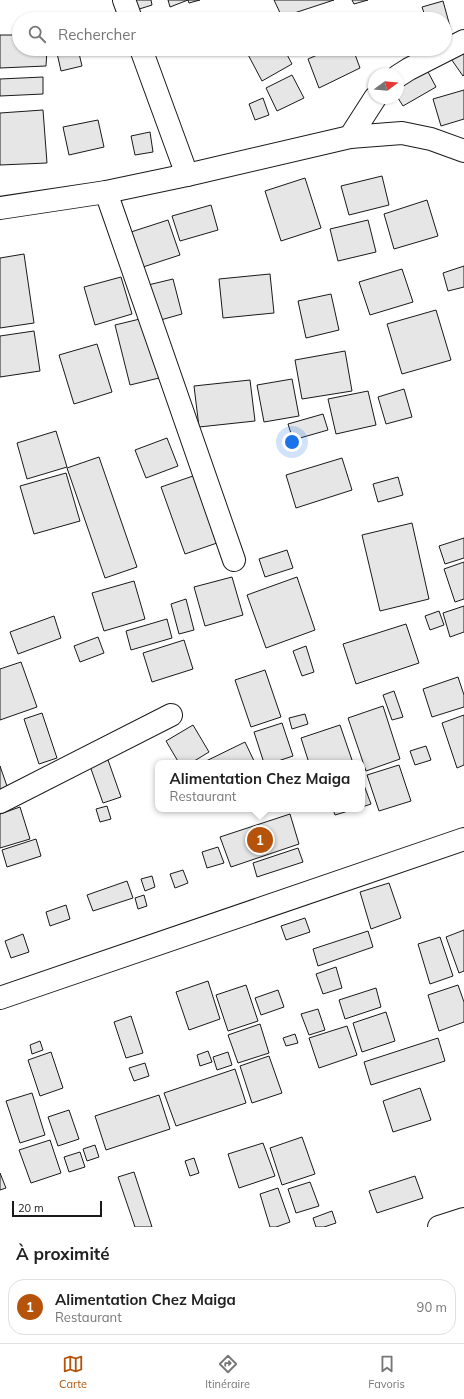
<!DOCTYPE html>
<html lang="fr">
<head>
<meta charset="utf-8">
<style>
  body { margin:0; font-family:Mulish,sans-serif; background:#f2f2f2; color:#222 }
  .compass { position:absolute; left:368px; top:68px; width:36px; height:36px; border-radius:50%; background:#fff; box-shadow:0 1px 3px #0004; rotate:74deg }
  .scale { position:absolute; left:12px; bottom:10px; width:90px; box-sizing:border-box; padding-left:4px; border:2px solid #1a1a1a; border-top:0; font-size:11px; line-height:14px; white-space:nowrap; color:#1a1a1a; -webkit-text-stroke:3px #fff; paint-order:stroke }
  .you { position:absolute; left:292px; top:442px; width:14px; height:14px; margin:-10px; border:3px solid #fff; border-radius:50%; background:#1a73e8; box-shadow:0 0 0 6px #1a73e833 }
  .badge { display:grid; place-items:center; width:26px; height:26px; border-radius:50%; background:#b45309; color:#fff; font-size:13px; font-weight:700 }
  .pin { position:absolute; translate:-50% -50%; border:2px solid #fff; box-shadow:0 1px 4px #0006 }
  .popup { position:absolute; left:155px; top:760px; width:210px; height:52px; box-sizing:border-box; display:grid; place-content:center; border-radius:8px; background:#fff; filter:drop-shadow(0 1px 3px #0005); font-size:13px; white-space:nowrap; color:#767676 }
  .popup b { font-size:15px; color:#222 }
  .popup::after { content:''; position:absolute; left:50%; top:100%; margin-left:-8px; border:8px solid transparent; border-top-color:#fff }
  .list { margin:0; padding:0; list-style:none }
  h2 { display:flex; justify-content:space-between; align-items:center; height:52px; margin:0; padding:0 16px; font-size:17px }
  h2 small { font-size:13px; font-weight:400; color:#767676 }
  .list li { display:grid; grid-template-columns:26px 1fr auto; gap:12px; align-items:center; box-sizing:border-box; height:56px; margin:0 8px 8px; padding:0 8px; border:1px solid #e0e0e0; border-radius:16px }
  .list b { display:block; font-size:15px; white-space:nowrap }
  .list p { margin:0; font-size:13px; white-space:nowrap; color:#767676 }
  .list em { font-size:13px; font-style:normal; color:#767676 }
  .icon { flex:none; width:22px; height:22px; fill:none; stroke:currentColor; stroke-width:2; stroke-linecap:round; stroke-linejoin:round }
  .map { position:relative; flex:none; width:464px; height:1227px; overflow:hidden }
  .search { position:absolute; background:#fff; box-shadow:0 1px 3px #0004; left:12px; right:12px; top:12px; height:44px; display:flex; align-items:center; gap:10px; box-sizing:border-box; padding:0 14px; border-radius:22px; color:#767676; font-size:15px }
  .sheet { height:116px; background:#fff }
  nav { display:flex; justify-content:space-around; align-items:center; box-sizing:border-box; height:56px; border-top:1px solid #e0e0e0; background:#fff; font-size:11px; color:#767676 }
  nav a { display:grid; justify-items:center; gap:2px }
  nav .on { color:#b45309 }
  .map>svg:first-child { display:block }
  .building { fill:#e6e6e6; stroke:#1a1a1a }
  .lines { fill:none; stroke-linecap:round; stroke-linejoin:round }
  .minor-casing { stroke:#1a1a1a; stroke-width:24 }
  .minor { stroke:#fff; stroke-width:22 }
</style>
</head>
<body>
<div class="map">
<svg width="464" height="1227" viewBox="0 0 464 1227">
  <rect width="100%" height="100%" fill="#fff"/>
  <g class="building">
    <polygon points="130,0 151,0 152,5 133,11"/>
    <polygon points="168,0 188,0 170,7"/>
    <polygon points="188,0 200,0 189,3"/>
    <polygon points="274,0 334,0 282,17"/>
    <polygon points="352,0 368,0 354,4"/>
    <polygon points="443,1 451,30 445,32 445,19 426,19 422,7"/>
    <polygon points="0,35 19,35 19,49 47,49 46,66 0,68"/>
    <polygon points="464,47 464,75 463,76 449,56"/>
    <polygon points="78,49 82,66 61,71 57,53"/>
    <polygon points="245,49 284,49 292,64 262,81"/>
    <polygon points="331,49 353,49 360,68 319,88 308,59"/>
    <polygon points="427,70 436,87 403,106 398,98 398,86"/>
    <polygon points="292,75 304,98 277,111 266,88"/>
    <polygon points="43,77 43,94 0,96 0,79"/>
    <polygon points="464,90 464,119 441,126 433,99"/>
    <polygon points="263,98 269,115 255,120 249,104"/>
    <polygon points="43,110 47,163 0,165 0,113"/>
    <polygon points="98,120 104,147 69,155 63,127"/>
    <polygon points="150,132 153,152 135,155 131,136"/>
    <polygon points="382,176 389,205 349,215 341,186"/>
    <polygon points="305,178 321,228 281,241 265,191"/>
    <polygon points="427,200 438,236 394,249 384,214"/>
    <polygon points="211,205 218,230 180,241 172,216"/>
    <polygon points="168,220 180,255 143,267 131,232"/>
    <polygon points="368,220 376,252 338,261 330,229"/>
    <polygon points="24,254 34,323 0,328 0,258"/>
    <polygon points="464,266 464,287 448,291 443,273"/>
    <polygon points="402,269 413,302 370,315 359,282"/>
    <polygon points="270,274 274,313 223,318 219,279"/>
    <polygon points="121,277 132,314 95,325 84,287"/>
    <polygon points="173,279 182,314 157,321 148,285"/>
    <polygon points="331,294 339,330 306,338 298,301"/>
    <polygon points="436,310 451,360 402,374 387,324"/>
    <polygon points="144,318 159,378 130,385 115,325"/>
    <polygon points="34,331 40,371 0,377 0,336"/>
    <polygon points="97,344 112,392 74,404 59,355"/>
    <polygon points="345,351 352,391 302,399 295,360"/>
    <polygon points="292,379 299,416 264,422 257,385"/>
    <polygon points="250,380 255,421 199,427 194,386"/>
    <polygon points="404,389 412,417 386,424 378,397"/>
    <polygon points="368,391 376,425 336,434 328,399"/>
    <polygon points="323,414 328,430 293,440 288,424"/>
    <polygon points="56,431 67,467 27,479 17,443"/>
    <polygon points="167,438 178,466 146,478 135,450"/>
    <polygon points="99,457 137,567 105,578 67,468"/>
    <polygon points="342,458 352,490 296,508 286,475"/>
    <polygon points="66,473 80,521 34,534 20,486"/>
    <polygon points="193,476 217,543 185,554 161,487"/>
    <polygon points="398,477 403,495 378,502 373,484"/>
    <polygon points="412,523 429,599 380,611 362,535"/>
    <polygon points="464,538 464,558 445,564 439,546"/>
    <polygon points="287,550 293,568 265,577 259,559"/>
    <polygon points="464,562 464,599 455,602 444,569"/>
    <polygon points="232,577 243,615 205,626 194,587"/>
    <polygon points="297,577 315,630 266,648 247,595"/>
    <polygon points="134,581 145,619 104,631 92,593"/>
    <polygon points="186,599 194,630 179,634 171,604"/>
    <polygon points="464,606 464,632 450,637 443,613"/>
    <polygon points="439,611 444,625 430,630 425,616"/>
    <polygon points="54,616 61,638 18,654 10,632"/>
    <polygon points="167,619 172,638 131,650 126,631"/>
    <polygon points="406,624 419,663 356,684 343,644"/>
    <polygon points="98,637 104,653 80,662 74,646"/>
    <polygon points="184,640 193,669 152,682 143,653"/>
    <polygon points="306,646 314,672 302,676 293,651"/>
    <polygon points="21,662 37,707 0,720 0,669"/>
    <polygon points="265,670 281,717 251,727 235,680"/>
    <polygon points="458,677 464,695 464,707 432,717 423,689"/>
    <polygon points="394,691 403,717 392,720 383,695"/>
    <polygon points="383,706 400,759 366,771 348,718"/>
    <polygon points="42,713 57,758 39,764 24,719"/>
    <polygon points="305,714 308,724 292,729 289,718"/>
    <polygon points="464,715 464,765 457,768 442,723"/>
    <polygon points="282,723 293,756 272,763 264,763 254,732"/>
    <polygon points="193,725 209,752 191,763 179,763 166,741"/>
    <polygon points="340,725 353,763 309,763 301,738"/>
    <polygon points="245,742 255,763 202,763"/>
    <polygon points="426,746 431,760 415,765 410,751"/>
    <polygon points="108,760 121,797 103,803 90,766"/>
    <polygon points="399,765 411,801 379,811 367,775"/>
    <polygon points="0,766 8,789 0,792"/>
    <polygon points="362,780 371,804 362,807"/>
    <polygon points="107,806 111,819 100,822 96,809"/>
    <polygon points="20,807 30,839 0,848 0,814"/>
    <polygon points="333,809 355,809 335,815"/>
    <polygon points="290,814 299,844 231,867 220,837"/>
    <polygon points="36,839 41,856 7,867 2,850"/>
    <polygon points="218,847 224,863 207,868 202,852"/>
    <polygon points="298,848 303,862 257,877 253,863"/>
    <polygon points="183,870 188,883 175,888 170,874"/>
    <polygon points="152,876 155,887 145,891 141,879"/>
    <polygon points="127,881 133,898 93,911 87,895"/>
    <polygon points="389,883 401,918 371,929 360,892"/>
    <polygon points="144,895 147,906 138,909 135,898"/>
    <polygon points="66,905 70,919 50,926 46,912"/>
    <polygon points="305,918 310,932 286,940 281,926"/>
    <polygon points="464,930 464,971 459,973 446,937"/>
    <polygon points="368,931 373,947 318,966 313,949"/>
    <polygon points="23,934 29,952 11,958 5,941"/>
    <polygon points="440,937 453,976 430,984 418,944"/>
    <polygon points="336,967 342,988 323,994 316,974"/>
    <polygon points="208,981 220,1019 189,1030 176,992"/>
    <polygon points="246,985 258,1021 228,1031 216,995"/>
    <polygon points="458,985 464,1002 464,1022 439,1031 428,995"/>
    <polygon points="376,988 381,1007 345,1019 339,1000"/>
    <polygon points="278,990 284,1007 261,1015 255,998"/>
    <polygon points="318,1009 325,1030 309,1035 301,1014"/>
    <polygon points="386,1012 395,1041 362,1052 353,1023"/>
    <polygon points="131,1016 143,1053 126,1058 114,1022"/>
    <polygon points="260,1024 269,1053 238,1063 228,1035"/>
    <polygon points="347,1026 357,1055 319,1068 309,1038"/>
    <polygon points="295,1034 298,1043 286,1046 283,1038"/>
    <polygon points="438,1038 445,1061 371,1085 364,1062"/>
    <polygon points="40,1041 43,1050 32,1054 30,1045"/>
    <polygon points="208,1051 212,1062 200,1066 197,1055"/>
    <polygon points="51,1052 63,1088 40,1096 28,1060"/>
    <polygon points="228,1052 232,1065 217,1070 213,1057"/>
    <polygon points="269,1056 282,1093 252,1103 240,1066"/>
    <polygon points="145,1063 149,1076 134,1081 129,1068"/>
    <polygon points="235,1069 246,1103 176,1126 164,1093"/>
    <polygon points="420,1088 431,1120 393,1132 383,1101"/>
    <polygon points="32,1093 45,1135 20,1143 6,1101"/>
    <polygon points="159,1095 170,1129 106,1150 95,1116"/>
    <polygon points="69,1110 79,1139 58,1146 48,1117"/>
    <polygon points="302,1137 315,1174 282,1185 270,1148"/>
    <polygon points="50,1140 61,1173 31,1183 19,1150"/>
    <polygon points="263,1143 275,1176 239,1188 228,1154"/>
    <polygon points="95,1145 99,1157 87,1161 83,1149"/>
    <polygon points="80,1152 85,1167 69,1172 64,1157"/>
    <polygon points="194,1158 199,1173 190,1176 185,1161"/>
    <polygon points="134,1172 152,1227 135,1227 118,1177"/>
    <polygon points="0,1173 6,1188 0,1190"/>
    <polygon points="415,1176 423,1198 377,1213 369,1191"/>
    <polygon points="310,1182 319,1206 296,1213 288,1189"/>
    <polygon points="278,1188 290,1222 276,1227 270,1227 260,1194"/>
    <polygon points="332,1211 336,1223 324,1227 316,1227 313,1218"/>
  </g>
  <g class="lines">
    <g class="minor-casing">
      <g id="minor">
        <polyline points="124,0 131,19"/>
        <polyline points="141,49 187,175"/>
        <polyline points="398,76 409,69 464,41"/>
        <polyline points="350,137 375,98"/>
        <polyline points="106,192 234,560"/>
        <polyline points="0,208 106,192 187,175 350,137 402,133 431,139 464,151"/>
        <polyline points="0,802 171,715"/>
        <polyline points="0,998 464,839"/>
        <polyline points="439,1227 464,1219"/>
      </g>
    </g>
    <use href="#minor" class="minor"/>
  </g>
</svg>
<svg class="compass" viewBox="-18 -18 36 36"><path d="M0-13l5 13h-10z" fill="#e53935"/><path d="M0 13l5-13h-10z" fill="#767676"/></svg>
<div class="scale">20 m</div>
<div class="you"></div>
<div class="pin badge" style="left:260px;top:840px">1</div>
<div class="popup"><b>Alimentation Chez Maiga</b>Restaurant</div>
<div class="search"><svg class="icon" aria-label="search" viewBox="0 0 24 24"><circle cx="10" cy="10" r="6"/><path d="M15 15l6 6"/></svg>Rechercher</div>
</div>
<section class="sheet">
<h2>À proximité<small></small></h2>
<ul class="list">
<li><span class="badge">1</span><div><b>Alimentation Chez Maiga</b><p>Restaurant</p></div><em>90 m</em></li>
</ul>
</section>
<nav>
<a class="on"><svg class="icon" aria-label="map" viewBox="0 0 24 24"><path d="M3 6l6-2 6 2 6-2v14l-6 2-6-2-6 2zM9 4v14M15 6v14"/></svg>Carte</a>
<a><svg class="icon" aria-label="directions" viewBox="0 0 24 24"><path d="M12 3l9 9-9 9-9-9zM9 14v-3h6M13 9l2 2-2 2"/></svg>Itinéraire</a>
<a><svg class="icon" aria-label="saved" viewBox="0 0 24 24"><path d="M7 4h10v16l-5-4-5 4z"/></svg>Favoris</a>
</nav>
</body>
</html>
